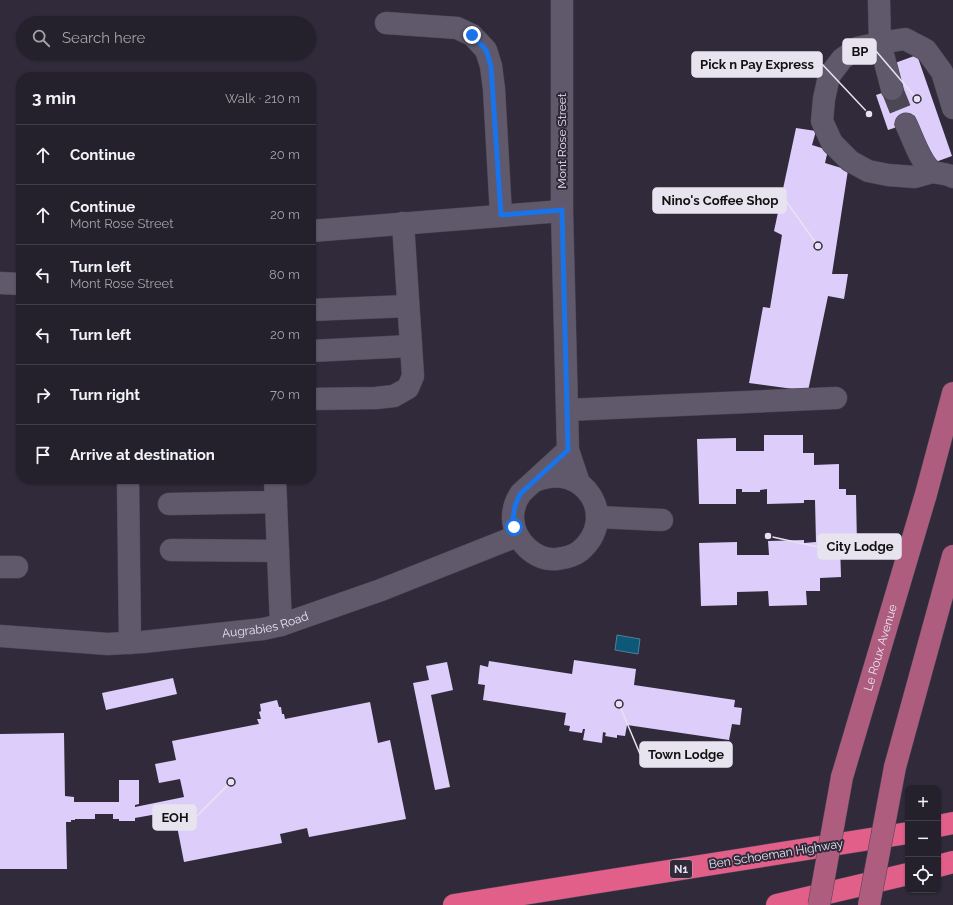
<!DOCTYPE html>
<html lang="en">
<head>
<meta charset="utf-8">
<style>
  body { margin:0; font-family:Raleway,sans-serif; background:#302d38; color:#f1f3f6 }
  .controls { position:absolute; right:12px; bottom:12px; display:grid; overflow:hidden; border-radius:8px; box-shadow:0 1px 3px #0004 }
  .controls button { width:36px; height:36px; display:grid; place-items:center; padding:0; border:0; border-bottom:1px solid #413e48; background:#24202c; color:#f1f3f6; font:20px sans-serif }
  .stop { position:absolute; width:12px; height:12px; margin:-9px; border:3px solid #1a73e8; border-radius:50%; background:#fff }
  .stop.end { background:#1a73e8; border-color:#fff; box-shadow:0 1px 4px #0008 }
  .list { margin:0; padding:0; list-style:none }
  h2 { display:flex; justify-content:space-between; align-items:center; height:52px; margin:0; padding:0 16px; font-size:17px }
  h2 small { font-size:13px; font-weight:400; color:#a3a3a9 }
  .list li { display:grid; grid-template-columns:26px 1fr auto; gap:12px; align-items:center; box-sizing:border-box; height:60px; padding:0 16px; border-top:1px solid #413e48 }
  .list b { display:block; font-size:15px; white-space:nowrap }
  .list p { margin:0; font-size:13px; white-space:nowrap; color:#a3a3a9 }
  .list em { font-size:13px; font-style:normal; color:#a3a3a9 }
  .icon { flex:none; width:22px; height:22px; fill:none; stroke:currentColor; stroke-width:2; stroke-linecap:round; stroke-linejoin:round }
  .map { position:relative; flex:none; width:953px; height:905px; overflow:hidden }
  .search { position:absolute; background:#24202c; box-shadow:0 1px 3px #0004; left:16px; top:16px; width:300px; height:44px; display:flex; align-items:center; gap:10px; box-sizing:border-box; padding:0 14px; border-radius:22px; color:#a3a3a9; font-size:15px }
  .panel { position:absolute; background:#24202c; box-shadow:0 1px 3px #0004; left:16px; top:72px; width:300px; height:412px; border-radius:16px }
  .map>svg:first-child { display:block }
  .water { fill:#0d5777; stroke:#4f819b }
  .building { fill:#ddcdfa }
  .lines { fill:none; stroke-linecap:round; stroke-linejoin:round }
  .minor-tunnel { stroke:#4c4655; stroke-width:22; stroke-dasharray:22 11; stroke-linecap:butt }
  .minor-casing { stroke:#4a4552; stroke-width:23 }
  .major-casing { stroke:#4a4552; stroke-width:23 }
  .highway-casing { stroke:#4a4552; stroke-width:23 }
  .minor { stroke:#5f596b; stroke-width:22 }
  .major { stroke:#ae5d7e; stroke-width:22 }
  .highway { stroke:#e25f8a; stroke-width:22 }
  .major-bridge-casing { stroke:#4a4552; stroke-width:23; stroke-linecap:butt }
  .major-bridge { stroke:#ae5d7e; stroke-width:22 }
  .route { stroke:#1a73e8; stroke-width:5 }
  .labels { text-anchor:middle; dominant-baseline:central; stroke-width:4; stroke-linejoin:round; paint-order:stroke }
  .shield { fill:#302a3a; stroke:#b1acb9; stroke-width:1 }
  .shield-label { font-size:11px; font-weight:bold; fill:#e8e4ef }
  .street-label { font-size:12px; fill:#e8e4ef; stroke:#302a3a }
  .leader { fill:none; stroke:#e8e4ef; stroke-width:1.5 }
  .callout-dot { fill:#e8e4ef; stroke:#302a3a; stroke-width:1.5 }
  .callout { fill:#e8e4ef; stroke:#e8e4ef; stroke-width:1.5 }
  .callout-label { font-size:13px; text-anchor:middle; font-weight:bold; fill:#111 }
</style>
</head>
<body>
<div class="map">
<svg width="953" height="905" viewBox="0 0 953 905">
  <rect width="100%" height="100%" fill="#302a3a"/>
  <polygon class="water" points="617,635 640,639 638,654 615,650"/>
  <g class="building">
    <polygon points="917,55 952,156 930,164 906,124 888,130 876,95 903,86 895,63"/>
    <polygon points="796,128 816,131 812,145 828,150 825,163 848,170 832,274 848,274 844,299 828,296 808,391 749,383 763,307 770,308 782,235 774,231"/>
    <polygon points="764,435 803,435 803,453 814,453 814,465 839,464 839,489 846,489 846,495 856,495 857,544 840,544 841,577 820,578 820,591 806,591 807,605 769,606 768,591 737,592 737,605 701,606 699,543 737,542 737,555 769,555 768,541 804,540 804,543 816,542 815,500 804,500 804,503 767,504 767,489 760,490 760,492 742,492 742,489 736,489 736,504 699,504 697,439 736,438 736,451 764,451"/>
    <polygon points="574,660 636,669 634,685 735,700 734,707 742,708 740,725 732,724 729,740 627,725 625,736 617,735 617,738 605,736 606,733 603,732 602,743 583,740 585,729 583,729 582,733 569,731 570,726 564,725 566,713 483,700 485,685 478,684 480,665 488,667 489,661 572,674"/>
    <polygon points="447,662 453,690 431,695 450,787 435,790 413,683 429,680 426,666"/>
    <polygon points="173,678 177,694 106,710 102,693"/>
    <polygon points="277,700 279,707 281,707 282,714 284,714 285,719 370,702 378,743 390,740 406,819 309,837 307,828 280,834 282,843 184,862 174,811 135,818 135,821 119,821 119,819 113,819 113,814 95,814 95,819 75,819 75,820 71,820 71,822 66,822 67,869 0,869 0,734 64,733 65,796 74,797 74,802 119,802 119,780 139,780 139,804 135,805 135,807 184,797 180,779 159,783 155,764 176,760 172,741 259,724 257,719 261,719 259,712 261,711 260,704"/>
  </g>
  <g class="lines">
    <polyline class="minor-tunnel" points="892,89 906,124"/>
    <g class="minor-casing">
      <g id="minor">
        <polyline points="562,0 562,211 568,450 579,483"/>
        <polyline points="879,0 880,43 857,48 842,59 829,76 824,99 822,121 832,143 850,161 868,171 888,175 915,177 933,172"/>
        <polyline points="386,23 457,28 472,35 486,50 491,66 494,89 501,215"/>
        <polyline points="892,89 880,43 905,39 926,50 942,72 953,108"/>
        <path d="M 906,124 C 912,136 921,164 932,171 C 937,174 946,173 953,177"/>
        <polyline points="311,231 562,211"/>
        <polyline points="0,283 21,284"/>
        <polyline points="311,310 408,306"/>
        <polyline points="311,351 411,346"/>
        <polyline points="311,399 376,398 394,396 408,388 413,376 403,223"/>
        <polyline points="567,410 836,398"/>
        <polyline points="128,479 130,643"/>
        <polyline points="275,479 281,625"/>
        <path d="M 535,481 C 583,460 620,517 580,551 C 574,556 565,558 557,559 C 535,561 514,541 513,518 C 513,509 516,500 521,493 L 568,450"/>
        <polyline points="169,504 276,502"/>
        <polyline points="597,517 662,520"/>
        <polyline points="171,550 278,551"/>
        <polyline points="0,567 17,567"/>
        <path id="s1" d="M 0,636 L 108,644 L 143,642 L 263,629 L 281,625 L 381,590 L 517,536"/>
      </g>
    </g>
    <g class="major-casing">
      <g id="major">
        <polyline points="895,767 953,556"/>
        <path id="s2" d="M 842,777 L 926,494 L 953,393"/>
      </g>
    </g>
    <g class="highway-casing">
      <g id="highway">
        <polyline points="938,826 953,823"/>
        <polyline points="938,866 953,862"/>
        <polyline points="454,905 908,833"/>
        <polyline points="777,905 908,874"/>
      </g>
    </g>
    <use href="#minor" class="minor"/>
    <use href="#major" class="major"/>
    <use href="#highway" class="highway"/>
    <g class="major-bridge-casing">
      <g id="major-bridge">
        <polyline points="819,905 842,777"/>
        <polyline points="869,905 895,767"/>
      </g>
    </g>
    <use href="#major-bridge" class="major-bridge"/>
  </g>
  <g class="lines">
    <path class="route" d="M 472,35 L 486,50 L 491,66 L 501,215 L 562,210 L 568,450 L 521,493 C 514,504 512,514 514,527"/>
  </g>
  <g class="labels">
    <rect class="shield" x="670" y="860" width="22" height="18" rx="3"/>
    <g class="shield-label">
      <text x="681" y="869">N1</text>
    </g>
    <g class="street-label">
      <text transform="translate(562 141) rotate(-90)">Mont Rose Street</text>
      <text stroke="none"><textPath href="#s1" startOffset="267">Augrabies Road</textPath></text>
      <text stroke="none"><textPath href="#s2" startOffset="135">Le Roux Avenue</textPath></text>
      <text transform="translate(776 854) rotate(-9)">Ben Schoeman Highway</text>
    </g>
  </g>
  <path class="leader" d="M917 99L876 51M869 114L822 64M818 246L786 201M768 536L818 547M619 704L640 754M231 782L196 817"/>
  <g class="callout-dot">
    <circle cx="917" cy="99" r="4"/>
    <circle cx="869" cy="114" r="4"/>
    <circle cx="818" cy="246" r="4"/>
    <circle cx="768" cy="536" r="4"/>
    <circle cx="619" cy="704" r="4"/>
    <circle cx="231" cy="782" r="4"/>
  </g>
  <g class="callout">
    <rect x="843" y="39" width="33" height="25" rx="4"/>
    <rect x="692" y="52" width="130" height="25" rx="4"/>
    <rect x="653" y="188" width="133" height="25" rx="4"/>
    <rect x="818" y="534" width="83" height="25" rx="4"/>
    <rect x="640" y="742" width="92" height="25" rx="4"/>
    <rect x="153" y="805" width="43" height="25" rx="4"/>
  </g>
  <g class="callout-label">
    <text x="860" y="56">BP</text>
    <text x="757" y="69">Pick n Pay Express</text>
    <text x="720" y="205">Nino's Coffee Shop</text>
    <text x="860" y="551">City Lodge</text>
    <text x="686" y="759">Town Lodge</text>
    <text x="175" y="822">EOH</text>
  </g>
</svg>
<div class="controls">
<button>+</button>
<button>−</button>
<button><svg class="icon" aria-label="locate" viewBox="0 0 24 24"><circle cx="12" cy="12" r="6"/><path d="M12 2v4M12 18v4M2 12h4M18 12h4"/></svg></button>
</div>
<div class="stop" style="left:514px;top:527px"></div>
<div class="stop end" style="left:472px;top:35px"></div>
<div class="search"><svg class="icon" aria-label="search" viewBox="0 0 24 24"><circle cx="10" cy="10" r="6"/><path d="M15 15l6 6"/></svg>Search here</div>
<section class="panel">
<h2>3 min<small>Walk · 210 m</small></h2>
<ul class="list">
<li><svg class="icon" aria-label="ahead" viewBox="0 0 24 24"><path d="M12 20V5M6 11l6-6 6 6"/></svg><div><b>Continue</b></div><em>20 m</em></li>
<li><svg class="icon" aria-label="ahead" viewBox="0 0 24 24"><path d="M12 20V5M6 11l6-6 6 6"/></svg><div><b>Continue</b><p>Mont Rose Street</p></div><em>20 m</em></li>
<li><svg class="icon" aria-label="left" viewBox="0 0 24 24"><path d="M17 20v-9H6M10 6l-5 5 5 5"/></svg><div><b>Turn left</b><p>Mont Rose Street</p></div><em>80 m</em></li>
<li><svg class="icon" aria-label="left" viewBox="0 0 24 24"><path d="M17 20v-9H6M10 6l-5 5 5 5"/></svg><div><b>Turn left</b></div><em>20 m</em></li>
<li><svg class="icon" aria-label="right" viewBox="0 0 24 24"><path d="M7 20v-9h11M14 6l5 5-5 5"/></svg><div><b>Turn right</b></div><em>70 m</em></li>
<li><svg class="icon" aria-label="arrive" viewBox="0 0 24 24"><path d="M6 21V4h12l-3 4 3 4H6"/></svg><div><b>Arrive at destination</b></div></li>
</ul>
</section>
</div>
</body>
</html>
